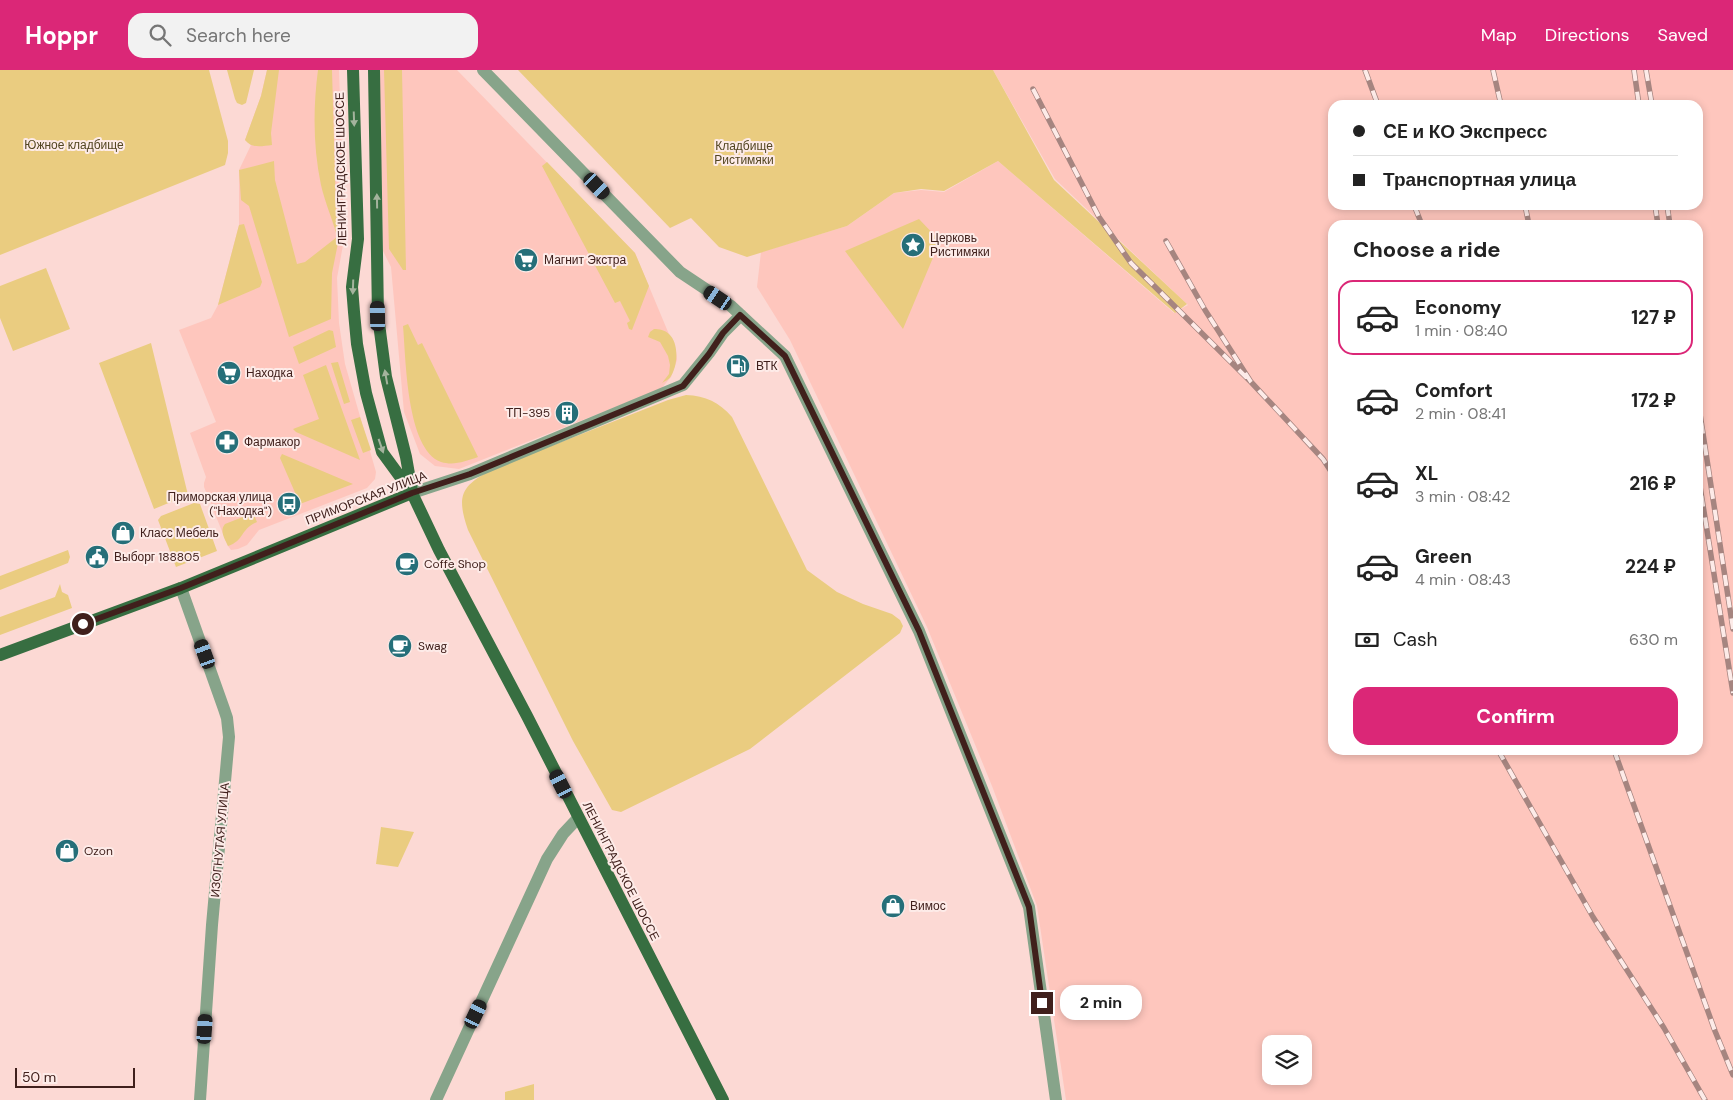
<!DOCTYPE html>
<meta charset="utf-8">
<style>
body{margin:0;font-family:"DM Sans",sans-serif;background:#f2f2f2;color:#222;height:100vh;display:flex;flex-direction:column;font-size:19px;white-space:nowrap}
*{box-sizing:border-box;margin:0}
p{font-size:16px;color:#767676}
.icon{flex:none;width:28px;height:28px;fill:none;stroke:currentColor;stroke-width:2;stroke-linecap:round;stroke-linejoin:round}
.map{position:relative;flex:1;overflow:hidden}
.drawer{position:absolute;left:1328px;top:150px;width:375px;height:535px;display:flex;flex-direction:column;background:#fff;border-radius:15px;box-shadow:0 2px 8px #0003}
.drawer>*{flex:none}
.top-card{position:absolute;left:1328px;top:30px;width:375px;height:110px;border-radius:15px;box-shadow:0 2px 8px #0003;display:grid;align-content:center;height:110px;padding:0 25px;background:#fff}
.tools{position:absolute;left:1262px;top:965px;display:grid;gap:10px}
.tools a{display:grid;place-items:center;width:50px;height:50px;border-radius:10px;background:#fff;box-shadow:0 2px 8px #0003;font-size:25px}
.scale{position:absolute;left:15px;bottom:12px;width:120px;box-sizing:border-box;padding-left:5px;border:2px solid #40201c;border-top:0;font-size:14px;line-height:18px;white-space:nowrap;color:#40201c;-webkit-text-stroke:4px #fdebe8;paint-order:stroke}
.end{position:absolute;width:22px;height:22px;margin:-11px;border:6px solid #40201c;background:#fff;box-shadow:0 0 0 2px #fff}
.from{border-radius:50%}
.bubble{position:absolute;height:35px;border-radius:15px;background:#fff;box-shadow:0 2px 8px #0003;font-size:16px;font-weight:700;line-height:35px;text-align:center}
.car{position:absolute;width:15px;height:30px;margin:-15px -8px;border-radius:6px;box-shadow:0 0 4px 1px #0007;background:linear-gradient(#222 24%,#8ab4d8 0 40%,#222 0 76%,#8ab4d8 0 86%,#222 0)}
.top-card b{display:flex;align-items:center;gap:18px;height:48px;font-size:19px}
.top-card b+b{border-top:1px solid #e0e0e0}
.top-card i{width:12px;height:12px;background:#222}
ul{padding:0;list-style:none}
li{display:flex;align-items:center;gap:15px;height:75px;margin:0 10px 8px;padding:0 15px;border:2px solid transparent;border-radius:15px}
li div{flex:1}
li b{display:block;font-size:19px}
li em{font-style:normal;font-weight:700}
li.current{border-color:#db2777}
li>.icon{width:45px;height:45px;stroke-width:1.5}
h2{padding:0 25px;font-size:22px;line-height:60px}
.pay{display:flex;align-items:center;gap:12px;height:55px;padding:0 25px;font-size:19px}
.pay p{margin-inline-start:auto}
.primary-button{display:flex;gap:10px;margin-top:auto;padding:10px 25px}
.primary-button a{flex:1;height:58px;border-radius:15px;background:#db2777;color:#fff;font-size:20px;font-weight:700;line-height:58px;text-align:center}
header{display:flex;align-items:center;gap:30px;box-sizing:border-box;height:70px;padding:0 25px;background:#db2777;color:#fff}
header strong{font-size:24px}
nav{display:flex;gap:28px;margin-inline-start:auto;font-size:18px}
.search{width:350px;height:45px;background:#f2f2f2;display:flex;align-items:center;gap:12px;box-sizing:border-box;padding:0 18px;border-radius:15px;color:#767676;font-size:19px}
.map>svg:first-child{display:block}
</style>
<header>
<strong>Hoppr</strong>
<div class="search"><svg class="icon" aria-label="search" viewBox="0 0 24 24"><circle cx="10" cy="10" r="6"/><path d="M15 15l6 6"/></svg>Search here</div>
<nav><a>Map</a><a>Directions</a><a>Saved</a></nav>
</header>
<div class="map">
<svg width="1733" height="1030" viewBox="0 0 1733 1030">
<rect width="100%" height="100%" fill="#fcd9d4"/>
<path fill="#fec6bd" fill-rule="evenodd" d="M267,0h72l4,113v62l-6,33 2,45 6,41 31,108 -1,7 -8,9 -108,42 -12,15 -9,4 -7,1 -3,-4 -24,-59v-4l2,-6 -16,-44 26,-11 -37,-92 32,-12 7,-13 21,-80v-55l12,-25 -6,-5 16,-44z
M379,0h78l178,183 41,98 1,9 -6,17 -10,12 -202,80 -24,-3 -15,-12 -16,-42 -13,-145 -8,-16z
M993,0h740v1030h-667l-29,-194 -45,-120 -65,-159 -137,-287 -33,-53 4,-35 86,-26 47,-33 27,-3 23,2 54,-31 176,152 14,-8 -133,-126zM1332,35h366v100h-366zM1332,155h366v525h-366zM1271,974h33v32h-33z"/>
<path fill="#eacc80" d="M0,0h209l19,71v12l-3,12 -225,90z
M227,0h27l-8,33 -4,2 -5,-2 -2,-4z
M267,0h12l-8,63 1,12c-10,1 -20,4 -27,-5l16,-44z
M318,0h14l4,142 3,26 -7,35 -1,46 -42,18 -40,-131 -8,-6 -2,-30 35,-9 1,19 22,84 8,-2 32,-25c-4,-17 -12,-34 -16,-52 -8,-38 -8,-77 -3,-115z
M384,0h18l4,200h-3l-14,-21z
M518,0h475l61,110 133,124 -12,9 -177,-152 -54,30 -23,-2 -27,4 -47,33 -100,31 -28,-10 -28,-29 -21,10z
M547,92l88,91 14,33 -17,44 -3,-1 -2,-6 3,-2 -10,-20 -5,2 -73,-137z
M919,149l21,22 -37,88 -58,-78z
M244,154l18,58 -2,5 -42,18 21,-80z
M46,198l24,61 -57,22 -13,-33v-32z
M408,254l10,21 4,-2 56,114c-12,4 -24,9 -37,5 -35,-13 -35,-104 -38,-136z
M654,259c5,0 11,1 15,5 10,9 9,31 2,42 -1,3 -6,5 -9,7l7,-9 1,-9 -2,-9 -8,-14 -12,-5 2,-5z
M329,260l4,1 3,16 -37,17 -6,-17z
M151,273l37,152 -34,14 -55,-146z
M338,292l12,40 -6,2 -13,-41z
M326,295l34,95 -64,-28 -3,-3 26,-10 -16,-44z
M686,325c20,1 33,7 46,22l75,153 30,22 26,12 29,10 8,6 3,6 -3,7 -150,116 -129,63 -9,-2 -39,-69 -105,-211c-12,-35 -7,-44 25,-61l175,-69z
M360,347l11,33 -8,3 -12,-33z
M282,384l71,30 -53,20 -20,-46z
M194,433l6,1 17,47 -41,16 -18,-47 3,-4z
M253,443l4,9c-17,7 -12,18 -29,24 -3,-7 -9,-15 -3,-22z
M68,480l2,7 -2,6 -68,27v-14z
M60,514l2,8 6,3 4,13 -72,27v-18l55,-20z
M381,757l33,5 -16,35 -22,-3z
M534,1014v16h-29v-8z"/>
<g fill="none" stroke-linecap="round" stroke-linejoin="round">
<path stroke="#87a48a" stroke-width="12" d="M483,0l197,202 51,34 54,50 134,275 110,276 27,193
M412,423l58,-19 213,-89 26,-32 14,-20 18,-18
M181,518l43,121 3,9 2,19 -17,188 -12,175
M436,1030l111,-241 16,-25 15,-16"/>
<path stroke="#376e41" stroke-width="12" d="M353,0l5,169 -6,48 2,25 3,32 9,49 16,59 30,41 27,57 88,166 196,384
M374,0l4,246 8,61 20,80 6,34
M0,585l181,-67 231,-95"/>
<g stroke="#a68580" stroke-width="5.5">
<path id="rail" d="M1365,0l13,35
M1493,0l8,35
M1634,0l5,35
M1646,0l6,35
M1033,19l66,128 32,46 120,119
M1414,135l8,20
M1525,135l4,20
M1655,135l3,20
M1667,135l3,20
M1166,171l39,69 46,72 72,77 9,14
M1698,331l35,228
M1698,404l35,219
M1498,680l95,167 71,111 41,72
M1614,680l101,281 18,44"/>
</g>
<use href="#rail" stroke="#fdebe8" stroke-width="4" stroke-dasharray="11" stroke-linecap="butt"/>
</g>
<defs><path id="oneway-solid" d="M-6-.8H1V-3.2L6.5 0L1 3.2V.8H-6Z" transform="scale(1.25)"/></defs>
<g fill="#a4b39d">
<use href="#oneway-solid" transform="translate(354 49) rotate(88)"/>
<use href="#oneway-solid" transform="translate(377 131) rotate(-91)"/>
<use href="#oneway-solid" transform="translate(353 217) rotate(92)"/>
<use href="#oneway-solid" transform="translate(386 307) rotate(-100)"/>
<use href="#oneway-solid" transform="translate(381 376) rotate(71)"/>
</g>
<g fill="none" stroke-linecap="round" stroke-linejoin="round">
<path stroke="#40201c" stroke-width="6" d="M83,554l98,-36 231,-95 58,-19 213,-88 26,-32 14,-21 17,-18 45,41 134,275 110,276 13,96"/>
</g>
<defs>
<g id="sight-disc" transform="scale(1.25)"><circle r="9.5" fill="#266f79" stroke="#fdebe8"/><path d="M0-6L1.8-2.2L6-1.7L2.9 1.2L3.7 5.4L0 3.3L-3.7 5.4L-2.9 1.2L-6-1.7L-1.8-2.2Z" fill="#fff"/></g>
<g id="supermarket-disc" transform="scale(1.25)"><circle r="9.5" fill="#266f79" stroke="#fdebe8"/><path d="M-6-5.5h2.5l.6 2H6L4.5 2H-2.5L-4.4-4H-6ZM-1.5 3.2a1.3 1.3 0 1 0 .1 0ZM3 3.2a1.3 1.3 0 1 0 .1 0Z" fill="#fff"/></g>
<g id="fuel-disc" transform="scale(1.25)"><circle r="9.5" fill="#266f79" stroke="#fdebe8"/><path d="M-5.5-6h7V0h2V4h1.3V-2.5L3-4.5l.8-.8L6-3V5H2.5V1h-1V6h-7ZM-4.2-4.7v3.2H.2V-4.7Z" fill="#fff"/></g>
<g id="building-disc" transform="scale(1.25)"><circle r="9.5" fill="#266f79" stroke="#fdebe8"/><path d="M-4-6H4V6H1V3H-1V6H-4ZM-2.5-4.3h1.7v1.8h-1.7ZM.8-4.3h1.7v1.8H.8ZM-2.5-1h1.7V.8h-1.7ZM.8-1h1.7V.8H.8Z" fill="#fff"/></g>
<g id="pharmacy-disc" transform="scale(1.25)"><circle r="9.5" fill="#266f79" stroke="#fdebe8"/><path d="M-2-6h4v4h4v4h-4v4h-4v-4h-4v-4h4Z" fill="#fff"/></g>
<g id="bus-disc" transform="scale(1.25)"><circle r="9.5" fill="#266f79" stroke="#fdebe8"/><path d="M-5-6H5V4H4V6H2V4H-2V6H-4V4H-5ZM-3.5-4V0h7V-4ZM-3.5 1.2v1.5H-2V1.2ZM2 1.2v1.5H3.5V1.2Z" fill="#fff"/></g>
<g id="shop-disc" transform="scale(1.25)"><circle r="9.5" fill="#266f79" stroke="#fdebe8"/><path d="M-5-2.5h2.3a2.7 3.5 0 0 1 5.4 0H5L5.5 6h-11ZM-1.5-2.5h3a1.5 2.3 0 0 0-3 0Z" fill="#fff"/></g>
<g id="civic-disc" transform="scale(1.25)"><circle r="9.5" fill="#266f79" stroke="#fdebe8"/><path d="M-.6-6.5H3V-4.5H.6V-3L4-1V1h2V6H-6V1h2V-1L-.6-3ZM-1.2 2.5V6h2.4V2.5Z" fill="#fff"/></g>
<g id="cafe-disc" transform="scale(1.25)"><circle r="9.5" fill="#266f79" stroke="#fdebe8"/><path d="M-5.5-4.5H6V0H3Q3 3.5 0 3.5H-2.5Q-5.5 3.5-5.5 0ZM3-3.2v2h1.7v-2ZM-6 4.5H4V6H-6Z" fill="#fff"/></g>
</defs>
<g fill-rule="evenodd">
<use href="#sight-disc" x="913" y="175"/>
<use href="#supermarket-disc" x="526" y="190"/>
<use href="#fuel-disc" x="738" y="296"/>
<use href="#supermarket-disc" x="229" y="303"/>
<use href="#building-disc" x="567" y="343"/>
<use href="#pharmacy-disc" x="227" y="372"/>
<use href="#bus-disc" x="289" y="434"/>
<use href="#shop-disc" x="123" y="463"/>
<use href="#civic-disc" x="97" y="487"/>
<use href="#cafe-disc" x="407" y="494"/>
<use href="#cafe-disc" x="400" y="576"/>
<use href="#shop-disc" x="67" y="781"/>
<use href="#shop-disc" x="893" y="836"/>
</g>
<g text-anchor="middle" stroke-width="4" stroke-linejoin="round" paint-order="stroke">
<g font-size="12" fill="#524521" stroke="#fdebe8">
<text x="74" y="79">Южное кладбище</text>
<text x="744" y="80">Кладбище<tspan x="744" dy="14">Ристимяки</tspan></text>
</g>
<g font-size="12" fill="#40201c" stroke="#fdebe8">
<text transform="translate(341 99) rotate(-91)" y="4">ЛЕНИНГРАДСКОЕ ШОССЕ</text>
<text transform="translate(366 428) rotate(-21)" y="4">ПРИМОРСКАЯ УЛИЦА</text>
<text transform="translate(220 770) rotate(-85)" y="4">ИЗОГНУТАЯ УЛИЦА</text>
<text transform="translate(621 801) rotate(63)" y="4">ЛЕНИНГРАДСКОЕ ШОССЕ</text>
</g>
<g font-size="12" fill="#40201c" stroke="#fdebe8" text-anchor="start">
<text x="930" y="172">Церковь<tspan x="930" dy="14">Ристимяки</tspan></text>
<text x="544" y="194">Магнит Экстра</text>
<text x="756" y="300">ВТК</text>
<text x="246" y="307">Находка</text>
<text x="550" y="347" text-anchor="end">ТП-395</text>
<text x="244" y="376">Фармакор</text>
<text x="272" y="431" text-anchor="end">Приморская улица<tspan x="272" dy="14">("Находка")</tspan></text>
<text x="140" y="467">Класс Мебель</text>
<text x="114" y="491">Выборг 188805</text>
<text x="424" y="498">Coffe Shop</text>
<text x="418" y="580">Swag</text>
<text x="84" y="785">Ozon</text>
<text x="910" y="840">Вимос</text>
</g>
</g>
</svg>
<div class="tools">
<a><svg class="icon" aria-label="layers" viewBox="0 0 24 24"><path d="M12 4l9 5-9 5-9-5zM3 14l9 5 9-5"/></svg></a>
</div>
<div class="scale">50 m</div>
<i class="end from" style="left:83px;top:554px"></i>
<i class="end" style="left:1042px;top:933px"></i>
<div class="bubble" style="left:1060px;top:915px;width:82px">2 min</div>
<i class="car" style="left:597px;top:116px;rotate:136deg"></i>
<i class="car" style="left:718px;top:228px;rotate:304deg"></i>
<i class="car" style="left:378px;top:246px;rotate:359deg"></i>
<i class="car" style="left:205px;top:584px;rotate:340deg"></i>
<i class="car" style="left:561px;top:714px;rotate:333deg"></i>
<i class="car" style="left:476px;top:944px;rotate:25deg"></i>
<i class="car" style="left:205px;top:959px;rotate:4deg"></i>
<div class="top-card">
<b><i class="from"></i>CE и КО Экспресс</b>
<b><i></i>Транспортная улица</b>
</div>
<section class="drawer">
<h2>Choose a ride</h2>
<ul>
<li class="current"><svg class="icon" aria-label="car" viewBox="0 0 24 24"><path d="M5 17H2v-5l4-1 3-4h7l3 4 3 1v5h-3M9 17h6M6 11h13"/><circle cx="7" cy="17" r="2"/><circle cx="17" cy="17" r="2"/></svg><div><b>Economy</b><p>1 min · 08:40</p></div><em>127 ₽</em></li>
<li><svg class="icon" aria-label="car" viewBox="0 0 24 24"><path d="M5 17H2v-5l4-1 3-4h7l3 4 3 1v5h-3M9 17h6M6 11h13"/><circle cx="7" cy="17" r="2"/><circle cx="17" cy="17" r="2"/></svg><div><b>Comfort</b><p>2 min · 08:41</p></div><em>172 ₽</em></li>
<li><svg class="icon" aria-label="car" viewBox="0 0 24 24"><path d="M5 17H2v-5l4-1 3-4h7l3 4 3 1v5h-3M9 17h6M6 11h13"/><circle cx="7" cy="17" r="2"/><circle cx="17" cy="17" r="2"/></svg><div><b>XL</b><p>3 min · 08:42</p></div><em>216 ₽</em></li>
<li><svg class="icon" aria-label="car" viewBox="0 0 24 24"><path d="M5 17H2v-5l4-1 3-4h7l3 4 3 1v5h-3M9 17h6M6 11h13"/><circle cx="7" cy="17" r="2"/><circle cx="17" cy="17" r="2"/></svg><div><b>Green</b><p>4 min · 08:43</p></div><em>224 ₽</em></li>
</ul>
<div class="pay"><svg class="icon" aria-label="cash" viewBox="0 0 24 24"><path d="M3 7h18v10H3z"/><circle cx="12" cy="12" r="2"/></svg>Cash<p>630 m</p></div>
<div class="primary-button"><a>Confirm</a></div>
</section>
</div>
